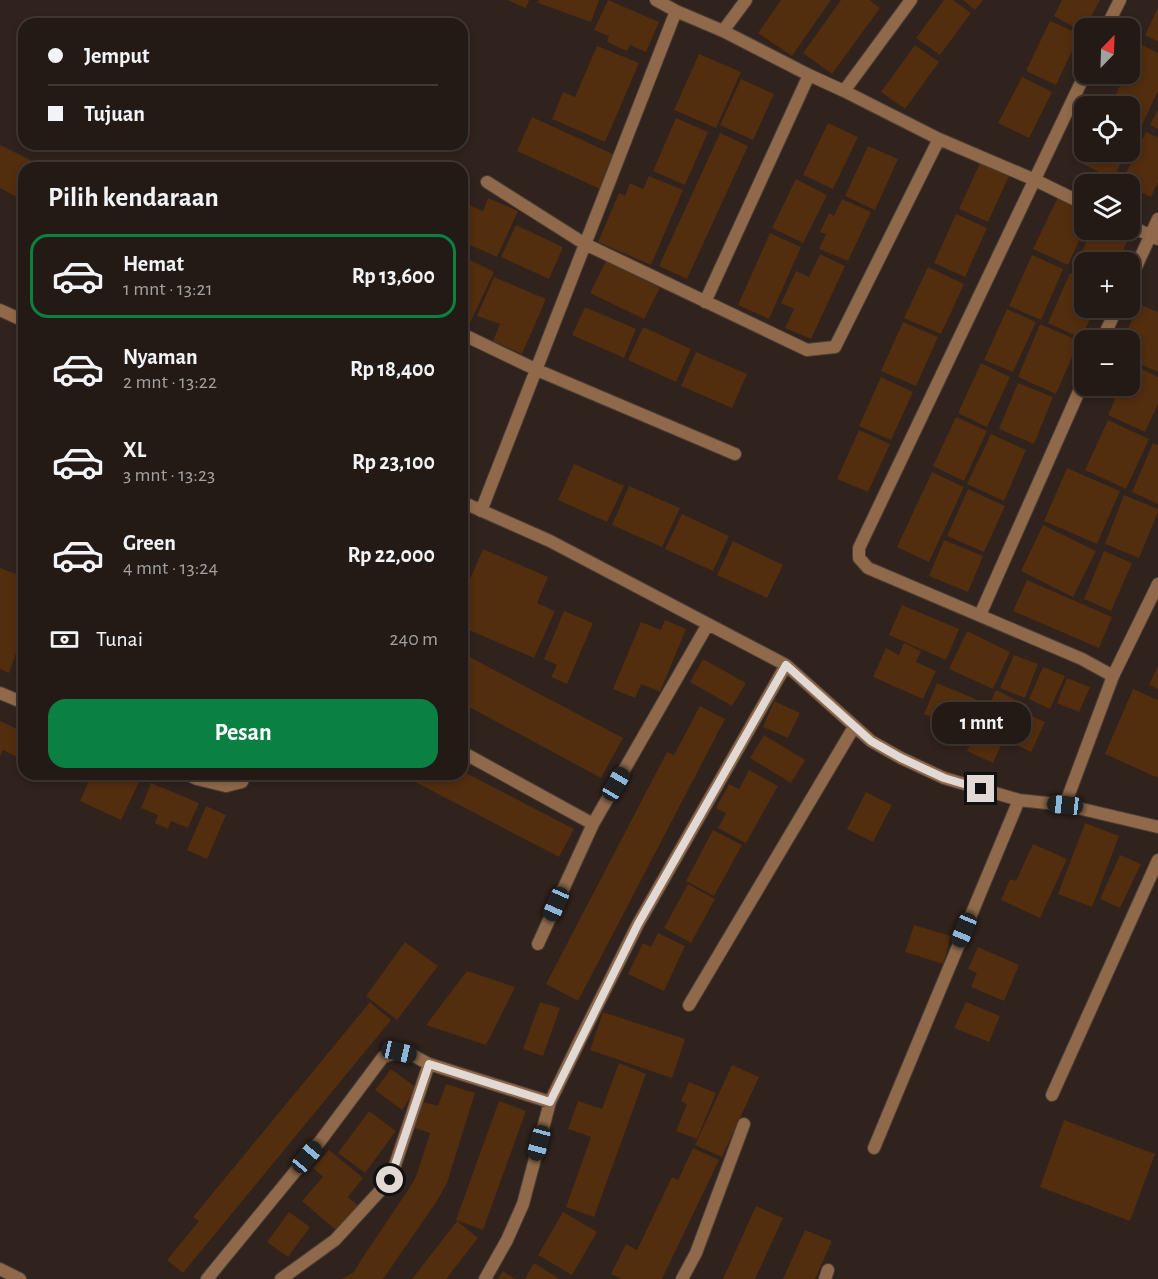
<!DOCTYPE html>
<html lang="id">
<meta charset="utf-8">
<style>
body{margin:0;font-family:"Alegreya Sans",sans-serif;background:#302722;color:#f1f3f6;height:100vh;display:flex;flex-direction:column;font-size:22px;white-space:nowrap}
*{box-sizing:border-box;margin:0}
p{font-size:20px;color:#a3a1a0}
.icon{flex:none;width:33px;height:33px;fill:none;stroke:currentColor;stroke-width:2;stroke-linecap:round;stroke-linejoin:round}
.map{position:relative;flex:1;overflow:hidden}
.details{position:absolute;left:18px;top:162px;width:450px;height:618px;display:flex;flex-direction:column;background:#241a15;border-radius:18px;box-shadow:0 3px 9px #0003,0 0 0 2px #413834}
.details>*{flex:none}
.banner{position:absolute;left:18px;top:18px;width:450px;height:132px;border-radius:18px;box-shadow:0 3px 9px #0003,0 0 0 2px #413834;display:grid;align-content:center;height:132px;padding:0 30px;background:#241a15}
.needle{width:39px;rotate:23deg}
.fabs{position:absolute;left:1074px;top:18px;display:grid;gap:12px}
.fabs a{display:grid;place-items:center;width:66px;height:66px;border-radius:12px;background:#241a15;box-shadow:0 3px 9px #0003,0 0 0 2px #413834;font-size:30px}
.end{position:absolute;width:27px;height:27px;margin:-14px;border:8px solid #e2d9d4;background:#111;box-shadow:0 0 0 3px #111}
.from{border-radius:50%}
.bubble{position:absolute;height:42px;border-radius:18px;background:#241a15;box-shadow:0 3px 9px #0003,0 0 0 2px #413834;font-size:20px;font-weight:600;line-height:42px;text-align:center}
.car{position:absolute;width:18px;height:36px;margin:-18px -9px;border-radius:8px;box-shadow:0 0 4px 2px #0007;background:linear-gradient(#222 24%,#8ab4d8 0 40%,#222 0 76%,#8ab4d8 0 86%,#222 0)}
.banner b{display:flex;align-items:center;gap:21px;height:57px;font-size:22px}
.banner b+b{border-top:2px solid #413834}
.banner i{width:15px;height:15px;background:#f1f3f6}
ul{padding:0;list-style:none}
li{display:flex;align-items:center;gap:18px;height:84px;margin:0 12px 9px;padding:0 18px;border:3px solid transparent;border-radius:18px}
li div{flex:1}
li b{display:block;font-size:22px}
li em{font-style:normal;font-weight:600}
li.active{border-color:#0b8043}
li>.icon{width:54px;height:54px;stroke-width:1.5}
h2{padding:0 30px;font-size:27px;line-height:72px}
.pay{display:flex;align-items:center;gap:15px;height:66px;padding:0 30px;font-size:22px}
.pay p{margin-inline-start:auto}
.primary-button{display:flex;gap:12px;margin-top:auto;padding:12px 30px}
.primary-button a{flex:1;height:69px;border-radius:18px;background:#0b8043;color:#fff;font-size:24px;font-weight:600;line-height:69px;text-align:center}
.map>svg:first-child{display:block}
</style>
<div class="map">
<svg width="1158" height="1279" viewBox="0 0 1158 1279">
<rect width="100%" height="100%" fill="#30221c"/>
<path fill="#522d0e" d="M507,0h22l-3,8z
M539,0h60l-8,22 -53,-19z
M608,0l51,22 -13,30 -16,-7 -3,6 -20,-9 2,-6 -15,-6z
M781,0h50l-39,56 -34,-23z
M841,0h29l10,8 -48,66 -29,-21z
M944,0h9l18,13 -31,42 -24,-17z
M963,0h20l-8,10z
M1062,0h38l-17,32 -29,-16z
M1158,7v35l-13,-7z
M1050,21l30,13 -24,51 -30,-14z
M1130,39l28,14v38l-16,34 -12,-6v-13h-20l16,-32h4z
M915,45l24,17 -34,47 -24,-17z
M597,46l42,17 -34,79 -53,-23 11,-27 12,5z
M699,54l42,18 -25,56 -42,-18z
M1022,77l30,15 -23,46 -31,-15z
M741,79l33,15 -21,46 -33,-15z
M1158,109v20l-8,-4z
M532,117l83,38 -15,34 -83,-38z
M676,118l32,14 -23,53 -32,-14z
M828,123l30,14 -25,52 -30,-14z
M1130,127l6,3 -6,14z
M1146,132l12,6v44l-7,15 -21,-10v-3l-9,-1z
M720,133l28,13 -61,133 -28,-13z
M0,145l36,18 -2,5h-10v20l-5,10 -19,-10z
M868,146l30,13 -23,51 -30,-14z
M1084,152h42l-13,27 -34,-17z
M980,163l29,13 -21,46 -29,-13z
M649,176l34,14 -32,75 -53,-23 21,-49 6,3 5,-13 13,6z
M796,179l31,16 -24,48 -31,-15z
M1058,197l26,12v21l-16,35 -35,-16z
M488,198l30,13 -21,46 -35,-16v-39l21,9z
M842,199l29,13 -23,49 -29,-12 7,-15 -6,-2 9,-19 5,3z
M956,214l31,14 -22,49 -31,-14z
M516,225l47,22 -14,32 -48,-22z
M1092,230h32l7,2 -13,30h-34v11l-10,-4z
M770,233l31,14 -32,72 -31,-14z
M820,254l25,12 -34,73 -26,-11 9,-19 -13,-6 15,-32 13,6z
M1032,255l31,14 -22,51 -32,-14z
M462,256l32,16 -26,55 -6,-3z
M606,261l54,27 -16,31 -54,-26z
M928,267l36,17 -23,50 -37,-16z
M1070,273l14,6v29h11l-14,30 -33,-15z
M494,277l52,22 -24,55 -29,-13 7,-17 -23,-8z
M1139,304l19,8v60l-28,-12v-20h-7z
M585,307l51,22 -12,29 -52,-23z
M1007,309l29,13 -23,50 -29,-12z
M903,322l35,15 -22,49 -35,-15z
M1040,324l39,17 -23,53 -38,-17z
M643,327l48,22 -15,33 -48,-22z
M696,352l51,22 -15,34 -51,-22z
M981,363l29,14 -23,50 -29,-14z
M1131,364l27,13v27l-13,28 -37,-17 13,-29h9v-19z
M881,377l32,15 -22,48 -32,-14z
M1018,383l35,14 -19,47 -35,-15z
M956,417l31,14 -23,50 -31,-15z
M1108,420l41,19 -23,50 -41,-19z
M859,430l31,14 -22,48 -31,-13z
M991,434l35,16 -22,51 -37,-17z
M1153,443l5,2v59l-26,-12z
M574,464l50,22 -17,36 -49,-22z
M1067,468l53,23 -23,53 -53,-23z
M932,472l32,15 -35,75 -32,-15z
M629,486l51,22 -18,39 -50,-22z
M968,489l37,17 -21,46 -37,-16z
M1124,495l34,14v3l-19,46 -34,-14z
M682,514l47,22 -16,35 -48,-22z
M1043,525l53,26 -23,46 -52,-26z
M944,540l39,16 -15,36 -39,-16z
M733,541l50,24 -16,33 -50,-23z
M483,549l65,28 -11,26 18,8 -21,47 -72,-31v-29z
M1104,551l28,12 -21,48 -27,-12z
M0,568l24,9v54l-15,42 -9,-4z
M1027,580l85,37 -13,31 -86,-37z
M902,605l57,24 -13,31 -57,-25z
M564,611l29,12 -26,61 -16,-7 6,-12 -13,-6z
M665,620l21,9 -26,63 -19,-8 -6,14 -22,-9 28,-67 20,8z
M967,631l43,21 -17,37 -44,-20z
M904,643l17,8 -5,11 20,9 -13,28 -50,-22 13,-29 13,7z
M462,653l161,85 -22,40 -139,-75z
M1014,655l24,9 -13,34 -25,-10z
M703,659l43,24 -14,23 -42,-24z
M1158,665v24l-9,-4z
M1043,667l22,9 -15,33 -21,-10z
M1067,678l23,9 -11,25 -22,-9z
M937,683l48,20 -14,31 -47,-20z
M1133,689l25,11v78l-53,-24z
M996,690l31,15 -4,7 22,10 -14,30 -27,-13 -11,24 -26,-12z
M774,701l26,12 -12,25 -25,-11z
M700,706l25,13 -147,282 -32,-17 121,-232 7,3z
M0,721l24,11v28l-21,-10 -3,7z
M764,735l41,25 -14,23 -41,-25z
M749,770l29,16 -32,57 -28,-15 8,-15 -10,-5 13,-24 10,5z
M462,771l112,58 -15,28 -159,-83h62z
M50,774h36l-4,9 -20,-8 -3,7 -11,-5z
M92,774h36l12,6 -19,40 -41,-19z
M151,783l48,20 -11,25 -17,-7 -3,8 -13,-6 3,-8 -17,-7z
M866,792l26,13 -19,37 -26,-13z
M206,806l20,9 -19,44 -20,-9z
M1085,823l34,13 -27,71 -34,-13z
M713,830l29,15 -28,51 -28,-15z
M1033,844l34,15 -27,59 -39,-18 9,-21 6,2z
M1120,855l21,9 -21,44 -20,-9z
M688,884l27,15 -24,44 -27,-15z
M914,925l37,11 -8,28 -38,-12z
M658,933l27,13 -21,45 -36,-17 15,-31 8,4z
M405,942l33,24 -41,54 -31,-24z
M978,947l41,18 -15,36 -33,-14 6,-14 -9,-4z
M467,971l48,16 -29,58 -60,-20z
M370,1002l21,18 -208,253 -16,-13 32,-39 -6,-4z
M540,1002l20,6 -17,48 -20,-7z
M966,1002l34,14 -11,26 -35,-14z
M603,1012l82,27 -13,39 -82,-28z
M619,1063l27,11 -52,143 -28,-10 25,-70 -23,-8 10,-28 24,8z
M732,1065l27,12 -37,80 -27,-12z
M391,1069l26,19 -15,22 -27,-20z
M689,1082l27,11 -19,46 -21,-8 11,-27 -6,-3z
M446,1084l29,9 -28,90 -10,18 -54,78h-41l12,-7 7,-12 51,-76 5,-10 13,-41 -18,-6 8,-26 18,5z
M499,1101l27,10 -43,119 -27,-10z
M369,1111l27,20 -31,42 -27,-20z
M1064,1120l91,34 -25,67 -90,-34z
M693,1148l26,12 -57,119h-40l-11,-5 15,-30 11,6 35,-73 6,3z
M329,1150l34,28 -15,19 12,10 -22,25 -36,-31 21,-24 -10,-9z
M756,1206l27,12 -11,24 -17,37h-32z
M289,1212l21,15 -22,30 -21,-15z
M563,1212l34,20 -25,43 -34,-20z
M457,1221l21,17 -32,41h-34z
M805,1230l27,11 -17,38h-32z
M534,1263l26,16h-35z
M503,1271l12,8h-17z"/>
<g fill="none" stroke-linecap="round" stroke-linejoin="round">
<g stroke="#4c3f39" stroke-width="14">
<path id="service" d="M1052,1095l106,-235"/>
</g>
<g stroke="#4c3f39" stroke-width="14">
<path id="minor" d="M656,0l20,11 47,20 86,44 35,16 95,48 96,41 49,24
M1106,28l14,-28
M723,31l23,-31
M1085,74l-226,474v10l9,10 214,91 31,17 45,-92
M844,91l67,-91
M487,182l98,62 222,106 28,-3 104,-208
M1130,226l28,13
M1130,280l28,-61
M705,302l104,-227
M0,310l24,11
M462,334l75,36 198,84
M1102,340l15,-32
M462,502l88,39 236,124 85,76 30,17 43,20 75,22 46,5 93,22
M481,511l195,-500
M980,615l104,-235
M0,693l24,10
M462,752l131,72
M186,774l11,5 29,7 16,-4 3,-8
M1065,805l48,-129
M538,944l55,-120 115,-200
M689,1005l165,-278
M874,1148l145,-348
M0,1269l20,10
M207,1279l114,-139 62,-83 16,-5 13,3 17,9 121,38
M281,1279l54,-39 55,-60 39,-116
M485,1279l22,-39 16,-36 27,-102 31,-64 57,-114 148,-259
M682,1279l14,-26 48,-129
M825,1279l3,-9"/>
</g>
<use href="#service" stroke="#8f6949" stroke-width="12"/>
<use href="#minor" stroke="#8f6949" stroke-width="12"/>
</g>
<g fill="none" stroke-linecap="round" stroke-linejoin="round">
<path stroke="#e2d9d4" stroke-width="8" d="M390,1180l39,-116 121,38 88,-178 148,-259 85,76 30,17 43,20 37,11"/>
</g>
</svg>
<div class="fabs">
<a><svg class="needle" viewBox="-14 -14 28 28"><path d="M0-13l5 13h-10z" fill="#e53935"/><path d="M0 13l5-13h-10z" fill="#a3a1a0"/></svg></a>
<a><svg class="icon" aria-label="locate" viewBox="0 0 24 24"><circle cx="12" cy="12" r="6"/><path d="M12 2v4M12 18v4M2 12h4M18 12h4"/></svg></a>
<a><svg class="icon" aria-label="layers" viewBox="0 0 24 24"><path d="M12 4l9 5-9 5-9-5zM3 14l9 5 9-5"/></svg></a>
<a>+</a>
<a>−</a>
</div>
<i class="end from" style="left:390px;top:1180px"></i>
<i class="end" style="left:981px;top:789px"></i>
<div class="bubble" style="left:932px;top:702px;width:99px">1 mnt</div>
<i class="car" style="left:616px;top:784px;rotate:30deg"></i>
<i class="car" style="left:1065px;top:805px;rotate:276deg"></i>
<i class="car" style="left:556px;top:904px;rotate:204deg"></i>
<i class="car" style="left:964px;top:930px;rotate:202deg"></i>
<i class="car" style="left:399px;top:1052px;rotate:103deg"></i>
<i class="car" style="left:539px;top:1143px;rotate:195deg"></i>
<i class="car" style="left:307px;top:1157px;rotate:40deg"></i>
<div class="banner">
<b><i class="from"></i>Jemput</b>
<b><i></i>Tujuan</b>
</div>
<section class="details">
<h2>Pilih kendaraan</h2>
<ul>
<li class="active"><svg class="icon" aria-label="car" viewBox="0 0 24 24"><path d="M5 17H2v-5l4-1 3-4h7l3 4 3 1v5h-3M9 17h6M6 11h13"/><circle cx="7" cy="17" r="2"/><circle cx="17" cy="17" r="2"/></svg><div><b>Hemat</b><p>1 mnt · 13:21</p></div><em>Rp 13,600</em></li>
<li><svg class="icon" aria-label="car" viewBox="0 0 24 24"><path d="M5 17H2v-5l4-1 3-4h7l3 4 3 1v5h-3M9 17h6M6 11h13"/><circle cx="7" cy="17" r="2"/><circle cx="17" cy="17" r="2"/></svg><div><b>Nyaman</b><p>2 mnt · 13:22</p></div><em>Rp 18,400</em></li>
<li><svg class="icon" aria-label="car" viewBox="0 0 24 24"><path d="M5 17H2v-5l4-1 3-4h7l3 4 3 1v5h-3M9 17h6M6 11h13"/><circle cx="7" cy="17" r="2"/><circle cx="17" cy="17" r="2"/></svg><div><b>XL</b><p>3 mnt · 13:23</p></div><em>Rp 23,100</em></li>
<li><svg class="icon" aria-label="car" viewBox="0 0 24 24"><path d="M5 17H2v-5l4-1 3-4h7l3 4 3 1v5h-3M9 17h6M6 11h13"/><circle cx="7" cy="17" r="2"/><circle cx="17" cy="17" r="2"/></svg><div><b>Green</b><p>4 mnt · 13:24</p></div><em>Rp 22,000</em></li>
</ul>
<div class="pay"><svg class="icon" aria-label="cash" viewBox="0 0 24 24"><path d="M3 7h18v10H3z"/><circle cx="12" cy="12" r="2"/></svg>Tunai<p>240 m</p></div>
<div class="primary-button"><a>Pesan</a></div>
</section>
</div>
